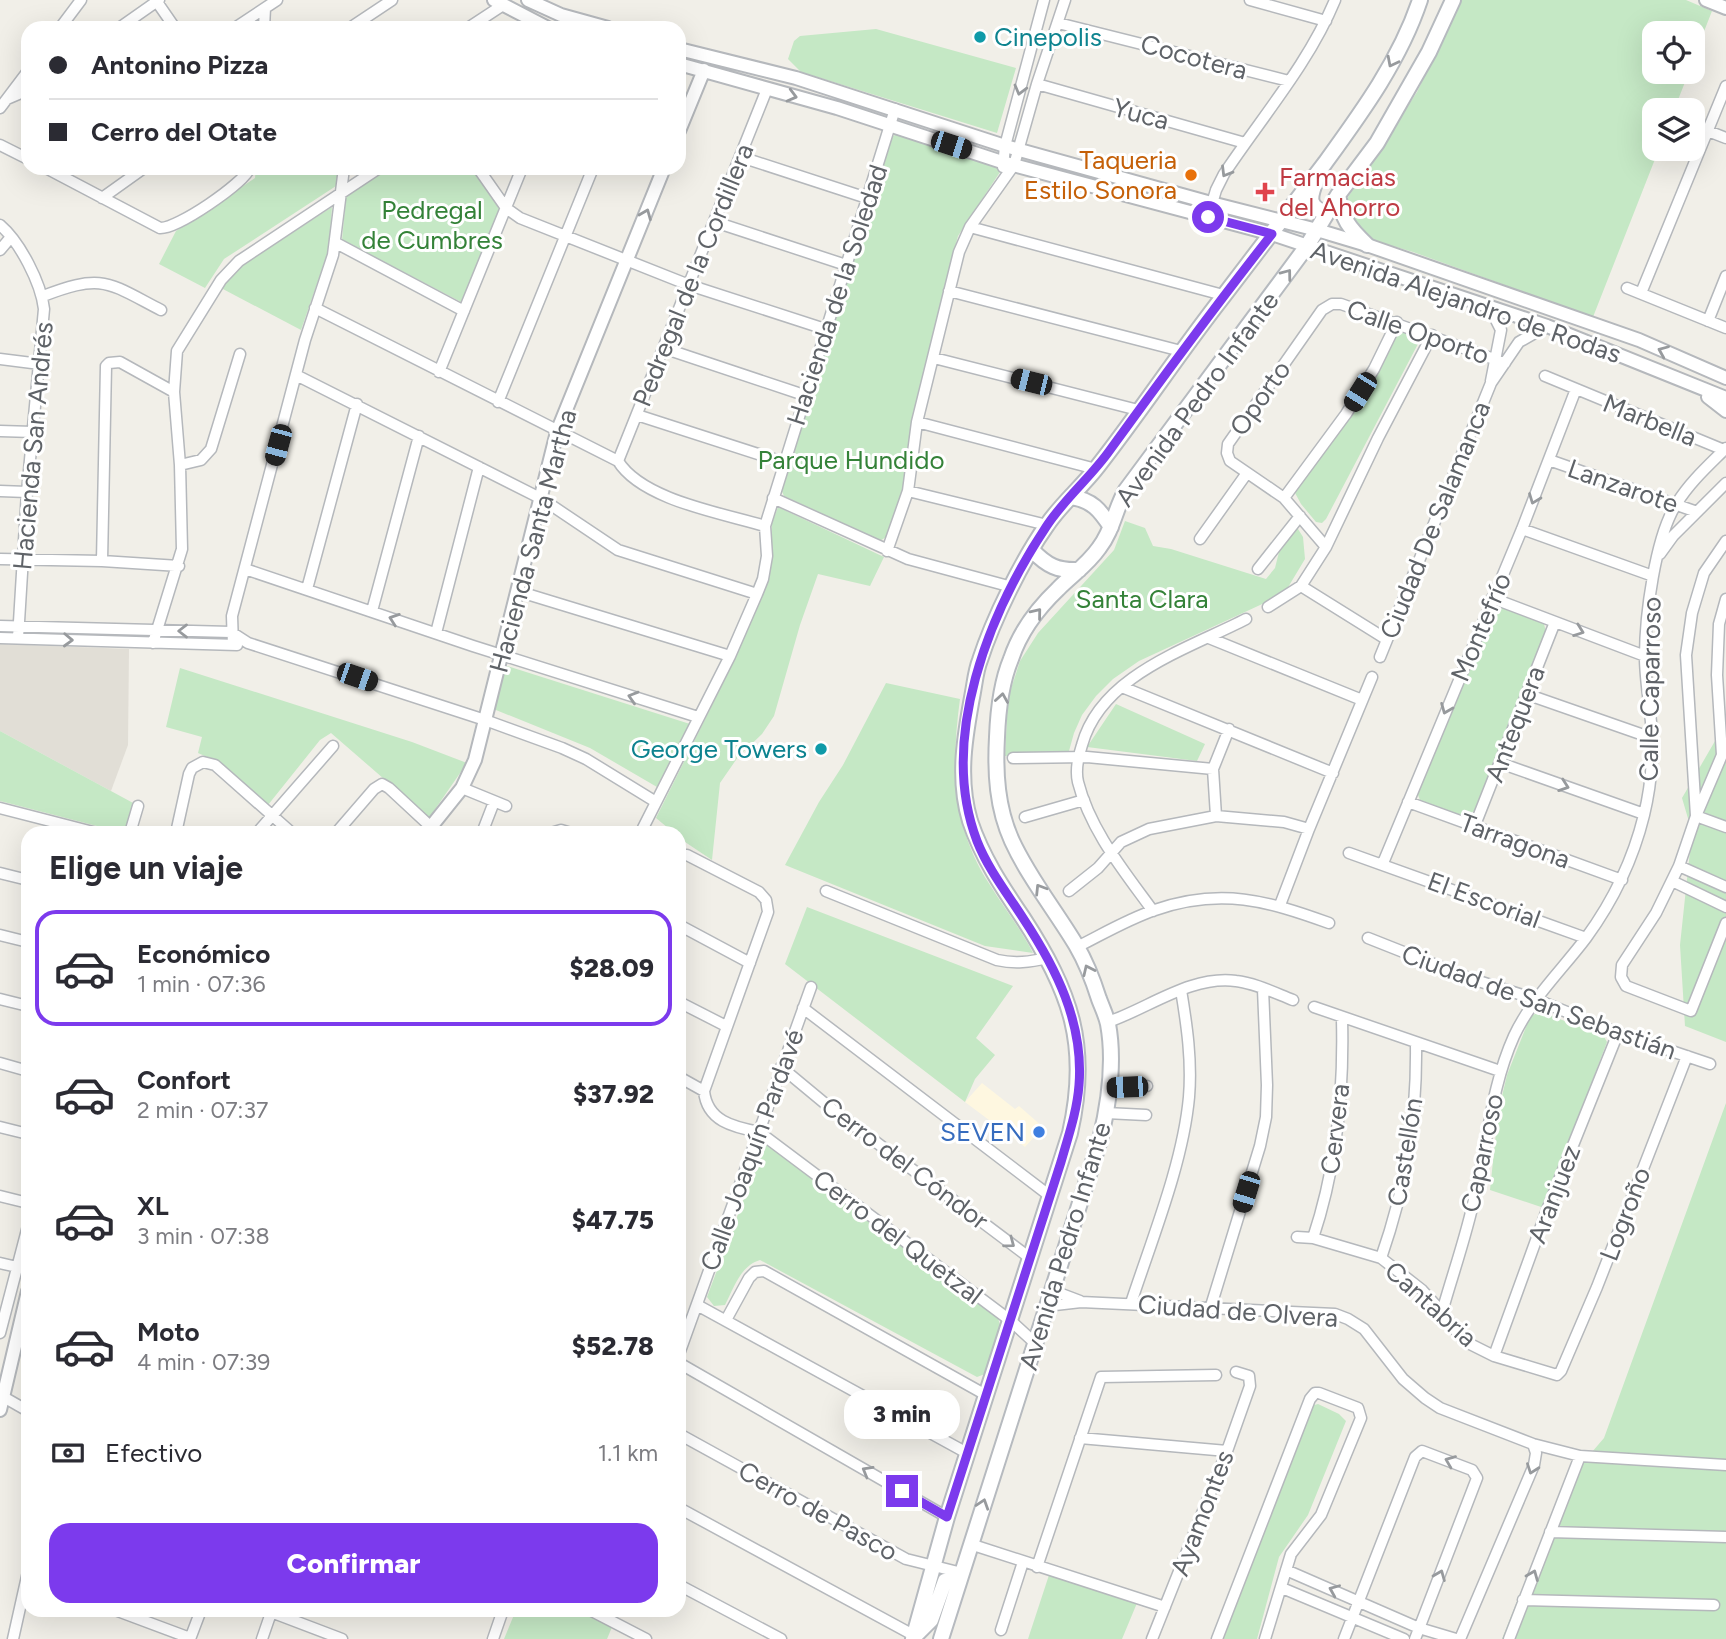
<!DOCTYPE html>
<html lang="es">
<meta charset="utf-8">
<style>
body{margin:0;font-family:Figtree,sans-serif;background:#f7f7f7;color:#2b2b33;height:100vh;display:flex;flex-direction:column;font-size:26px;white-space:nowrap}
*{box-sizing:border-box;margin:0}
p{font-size:23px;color:#7c7c81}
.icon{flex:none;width:38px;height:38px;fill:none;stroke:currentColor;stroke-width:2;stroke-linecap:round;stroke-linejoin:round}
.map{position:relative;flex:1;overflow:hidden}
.drawer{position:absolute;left:21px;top:826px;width:665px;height:791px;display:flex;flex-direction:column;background:#fff;border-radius:21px;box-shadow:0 7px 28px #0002}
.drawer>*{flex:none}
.hud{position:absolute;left:21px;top:21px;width:665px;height:154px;border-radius:21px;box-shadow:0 7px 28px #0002;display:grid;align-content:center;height:154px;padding:0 28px;background:#fff}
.fabs{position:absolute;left:1642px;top:21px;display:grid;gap:14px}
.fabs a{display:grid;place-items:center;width:63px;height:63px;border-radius:14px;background:#fff;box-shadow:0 7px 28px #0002;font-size:35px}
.end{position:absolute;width:32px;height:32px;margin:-16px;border:9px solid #7c3aed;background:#fff;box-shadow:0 0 0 4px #fff}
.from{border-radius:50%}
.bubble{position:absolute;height:49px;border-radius:21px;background:#fff;box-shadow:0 7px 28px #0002;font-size:23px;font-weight:800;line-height:49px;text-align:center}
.car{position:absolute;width:21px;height:42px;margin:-21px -10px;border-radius:9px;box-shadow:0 0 5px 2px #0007;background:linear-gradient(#222 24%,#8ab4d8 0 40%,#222 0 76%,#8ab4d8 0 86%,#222 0)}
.hud b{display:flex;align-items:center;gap:24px;height:66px;font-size:26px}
.hud b+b{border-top:2px solid #e1e1e2}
.hud i{width:18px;height:18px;background:#2b2b33}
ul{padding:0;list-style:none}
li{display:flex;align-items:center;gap:21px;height:116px;margin:0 14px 10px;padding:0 14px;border:4px solid transparent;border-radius:21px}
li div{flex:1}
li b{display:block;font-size:26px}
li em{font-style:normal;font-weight:800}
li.active{border-color:#7c3aed}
li>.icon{width:63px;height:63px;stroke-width:1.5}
h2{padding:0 28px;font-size:32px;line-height:84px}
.pay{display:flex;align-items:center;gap:18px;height:77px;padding:0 28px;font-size:26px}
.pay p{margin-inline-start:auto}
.cta{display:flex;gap:14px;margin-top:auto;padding:14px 28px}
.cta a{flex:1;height:80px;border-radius:21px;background:#7c3aed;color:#fff;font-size:28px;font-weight:800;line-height:80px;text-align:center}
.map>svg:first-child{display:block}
</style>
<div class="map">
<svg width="1726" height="1639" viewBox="0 0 1726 1639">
<rect width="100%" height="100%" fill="#f1efe8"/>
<path fill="#fef7e0" d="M982,1083l33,26 4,-3 24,21 -18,20 -60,-45z"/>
<path fill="#e1ded6" d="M0,644l129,5 -1,96 -17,46 -111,-60z"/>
<path fill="#c5e8c5" d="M1461,0h225l26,11 -20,51v-29h-38v39h35l-15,38h-20v39h5l-66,168 -180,-65 -41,-12 -11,-6 -15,-21 2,-16 69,-105z
M876,29l140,39 -19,65 -196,-61 -13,-13 6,-18 6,-5z
M897,134l101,32 2,6 -42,64 -45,178 -6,63 -21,60 -6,4 -96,-45 -3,-7 110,-352z
M256,168h82l-2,18 -112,73 -19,29 -46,-24 17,-33 79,-53z
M389,168h82l29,42 -37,93 -121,-63 4,-43z
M332,207l-3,42 -28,81 -80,-42 14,-18z
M1403,329l17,8 -1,5 -93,177 -4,4 -6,-1 -15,-18 -7,-13 74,-104 30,-54z
M778,507l106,50 -14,29 -52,-12 -18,51 -26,91 -12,18 -24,23 -18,26 -8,77 -33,-22v-5h-5l-18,-15 72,-145 40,-95 4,-55z
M1125,521l20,7 8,18 18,3 95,30 9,-11 5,-20 13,-19h5l5,8 2,22 -21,35 -145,67 -26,18 -17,17 -14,19 -8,18 -5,18 -64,5 3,-58 12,-37 18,-28 76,-83z
M1499,606l45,18 2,8 -72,179 -8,6 -46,-17 -4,-10 76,-181z
M504,665l186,59 -33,63 -67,-39 -99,-40z
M180,668l232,74 55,21 -38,55 -98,-85 -11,7 -52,65 -52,-44 -18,-8 4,-16 -36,-10z
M886,683l74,16c-9,66 -8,129 30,186 14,23 31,44 43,68l-48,-7 -200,-81 34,-63 24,-37z
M1116,704l89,40 -8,17 -110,-14z
M1726,722v320l-41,-16 -5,-81 12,-113 -10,-34z
M0,731l135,73 -11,29 -124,-32z
M807,907l206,79 -37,52 19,17 -20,24 -10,23 -180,-138z
M1543,1013l60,22 4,7 -63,166 -54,-18 8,-77 9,-38 23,-58 5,-3z
M1726,1103v536h-224l65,-164 19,-16 18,-21z
M765,1142l233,176 2,7 -15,49 -8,3 -217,-117c-20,6 -26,28 -35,45l-11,1 -7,-9z
M1318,1404l21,10 7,7 -38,94 -29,42 -22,82h-34l88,-233z
M1049,1575l88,28 -15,36h-94z
M516,1610h65l31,17 -5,12h-103z"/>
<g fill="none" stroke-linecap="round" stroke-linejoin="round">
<g stroke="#b5b8bc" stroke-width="13">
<path id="minor" d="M1250,0l76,21
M157,2l18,26
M1058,23l231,58
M60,28l21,-28
M119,28l40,-28
M235,28l42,-28
M264,28l1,-20
M350,28l42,-28
M468,28l35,-23
M1037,84l208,59
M7,99l21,-9
M0,108l28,-37
M1708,131l18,7
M0,145l28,14
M741,157l126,41
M1003,167l2,-21 39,-146
M46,168l114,60c17,1 83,-44 90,-60
M478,168l28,40 14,10 169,67 136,44
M102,198l42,-30
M1208,217l8,-27 8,-16c38,-57 85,-111 111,-174
M715,222l131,43
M0,225c20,17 41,58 44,84l-17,183 -9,146
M970,227l253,68
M336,243l128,68
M0,250l11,-13
M1627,288l99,40
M949,291l232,60
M1641,293l85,-207
M43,296c60,-23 64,-14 118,14
M315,308l303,153
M1490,308l11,22 -10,51
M1708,321l18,-45
M663,348l141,47
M934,358l204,52
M0,359l40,5
M439,372l83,-204
M296,375l246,124 76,51 139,44
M1545,376l179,74
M498,402l95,-234
M637,415l146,47
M917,422l179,47
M0,431l33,1
M1549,460l148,52
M618,461l149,-372
M618,461c24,39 104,52 147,65
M180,465l21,-5 10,-11 29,-95
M0,491l27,1
M908,491l139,34
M773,498l135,61 104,28
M1284,498l62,-84 28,-45 23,-47
M1522,529l131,47
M1200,539l47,-66
M1726,541l-22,32 -12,40 -6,42 10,161 30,11
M1326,547l-42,-49 -54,-37 -3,-8 1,-9 94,-134 10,-6h9l164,59
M887,551l21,-60 9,-69 42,-170 11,-25 44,-62 23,-81 28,-84
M1660,554l13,-18 53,-53
M0,559l102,2 77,5
M102,561l4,-195 3,-3 11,-1 54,30
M245,569l228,77 225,71
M1258,569l42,-53
M1301,586l85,53
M307,589l50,-185
M517,591l213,65
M1492,598l153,58
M1726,599l-7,25 -2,51 5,80 -26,61 -17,50 -23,47 -34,52 -1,12 5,9 65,25 35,-88
M1268,607l33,-21 25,-39 52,-109 54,-103
M372,611l47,-175
M0,626l231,6 17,11 237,77 77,28 24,11 70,43
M436,633l43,-166
M0,638l237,7
M1209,638l153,62
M153,643l29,-94 -2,-84 -6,-73 3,-41 44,-71 18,-19 140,-93
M233,645l-1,-29 73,-276 28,-85 11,-87
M1380,657l111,-274 28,-41 28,-16
M1122,687l211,86
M1526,694l126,44
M1013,758l74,-1 126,12
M1500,763l144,51
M462,788l44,18
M1408,802l214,78
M0,808l97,25
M1216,816l-3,-47 16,-40
M1025,817l59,-17
M1475,825l80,-203
M643,828l87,-172 27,-62 6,-15 4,-23 -2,-30 130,-417
M130,833l8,-27
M176,833l13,-59 3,-6 11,-6 12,3 77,68
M257,833l76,-87
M336,833l38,-44 8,-5 7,4 42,39
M482,833l12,-31
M551,833l10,-3 10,3
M1349,853l237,85
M679,855h8l72,37 7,8 2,12 -64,179c3,30 29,36 55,41l252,189 25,23
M1383,863l139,-334 54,-140
M1679,866l47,21
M0,873l28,7
M1672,881l54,26
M826,891l171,69c18,4 33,2 51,-2
M1069,891l29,-23 23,-26 28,-13 67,-13 68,6 25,7
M1280,905l29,-76 63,-152
M1153,911c-29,-40 -63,-81 -75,-129 -3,-13 0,-25 4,-37 19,-70 106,-96 164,-126
M679,925l71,38
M0,935l28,7
M1368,938l101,40 66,21 83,34 92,31
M1077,947c26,-13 51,-28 78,-37 66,-23 113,-9 174,13
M0,999l28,7
M679,1002l47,24
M1314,1007l186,64
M803,1008l247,188
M1108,1022c41,-14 83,-47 128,-41 19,2 39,12 57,19
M0,1063l28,8
M781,1067l47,39 202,152
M679,1077l25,14
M1109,1088l38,-2
M1106,1113l40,2
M0,1127l28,7
M0,1196l28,7
M1297,1237l16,1 68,20 41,32 20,22 18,24 10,8 24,12 63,19 4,-4 36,-84 90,-231
M1313,1238c24,-72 31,-144 29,-219
M1381,1258c25,-72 36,-138 35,-214
M0,1263l17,4
M1051,1290l29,11
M1131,1303c21,-64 52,-140 58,-206 3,-36 -2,-71 -8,-107
M697,1305l270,148
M1211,1306l49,-160 6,-29 1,-32 -4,-96
M1047,1309l8,-4 26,-3 254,12 13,5 16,10 39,50 22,19 15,10 93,36 47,12 146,9
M1442,1312c11,-39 25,-78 33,-117 13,-54 16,-108 39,-159 18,-38 47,-65 72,-98 27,-37 47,-78 58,-123 6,-25 9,-54 8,-79 -1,-26 -7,-53 -7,-79 0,-40 10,-121 32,-154 13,-21 31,-37 49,-55
M726,1320l23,-42 6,-6 9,-1 222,124
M0,1333l28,-107
M679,1354l132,-367
M1494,1356l53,-146 71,-177
M679,1363l268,154
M0,1395l28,16
M679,1434l227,125 56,14
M1080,1438l147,13
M679,1508l236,128
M1550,1532l176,5
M970,1544l195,63
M1037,1567l64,-190 115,-2
M1286,1570l133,58 37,11
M679,1585l102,54
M1282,1588l122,51
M1523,1600l191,5
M115,1610l75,28
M590,1610l56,29
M271,1612l71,27
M1001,1630l22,-68
M13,1639l15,-67
M190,1639l11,-29
M262,1639l10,-29
M493,1639l10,-29
M1152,1639l75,-188 23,-65 -1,-10 -13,-4
M1217,1639l93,-240 5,-6h4l39,15 3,10 -40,97 -30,39 -26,85
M1344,1639l71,-182 7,-6 50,19 5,8 -62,161
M1460,1639l74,-174 2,-12 -3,-9
M1509,1639l71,-183"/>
</g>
<g stroke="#b5b8bc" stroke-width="16">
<path id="tertiary" d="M494,0l54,28
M528,0l33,15 47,13
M1706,0l20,8
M679,49l117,29 209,68 206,57 106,27 50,15 272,95 87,38
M679,64l158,44 165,54 270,72 275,92 179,72
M679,131l25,-61
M1708,397l18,14
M426,833l36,-45 13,-28 82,-328 107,-264
M0,1410l28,-119"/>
</g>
<g stroke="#b6babf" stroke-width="18">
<path id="secondary" d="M1316,181c-7,17 -8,26 10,32
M1338,195c5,25 10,32 29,50
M1071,497c21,3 29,13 40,30
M1032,550c15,16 26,21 47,20
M915,1636l16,-16 14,-39 6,-1 8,2
M913,1639l34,-122 123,-384c20,-87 1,-141 -47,-215 -21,-31 -41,-61 -53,-97 -13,-43 -5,-86 3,-129 2,-11 3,-22 7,-32 13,-40 42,-100 67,-135 14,-21 35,-38 51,-59 43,-55 81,-113 124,-168 34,-45 69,-90 103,-135 37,-51 75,-103 95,-163
M941,1639l159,-499c9,-37 15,-78 8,-116 -2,-9 -6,-17 -9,-25 -6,-19 -13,-37 -23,-54 -21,-35 -47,-67 -64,-104 -15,-33 -17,-68 -15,-104 1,-26 4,-54 14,-78 9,-27 27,-51 47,-70 14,-14 30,-25 41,-41 14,-18 16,-39 27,-58l181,-244 31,-51 39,-52 52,-91 24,-52"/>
</g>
<use href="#minor" stroke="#fff" stroke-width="10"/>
<use href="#tertiary" stroke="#fff" stroke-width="12"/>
<use href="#secondary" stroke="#fff" stroke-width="14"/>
</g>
<defs><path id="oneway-chevron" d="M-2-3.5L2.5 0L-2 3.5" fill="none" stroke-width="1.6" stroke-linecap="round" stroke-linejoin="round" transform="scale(1.75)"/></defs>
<g stroke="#979a9d">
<use href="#oneway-chevron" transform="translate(1392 62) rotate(117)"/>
<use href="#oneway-chevron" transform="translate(1020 90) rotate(105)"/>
<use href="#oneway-chevron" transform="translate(792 96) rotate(15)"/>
<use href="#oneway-chevron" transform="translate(1226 172) rotate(121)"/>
<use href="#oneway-chevron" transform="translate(646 214) rotate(-68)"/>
<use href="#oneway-chevron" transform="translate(1287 274) rotate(-53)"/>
<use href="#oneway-chevron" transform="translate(1663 351) rotate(-157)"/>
<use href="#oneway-chevron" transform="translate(1534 499) rotate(111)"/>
<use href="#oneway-chevron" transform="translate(1037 613) rotate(-51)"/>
<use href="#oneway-chevron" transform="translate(394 619) rotate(-161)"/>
<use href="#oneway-chevron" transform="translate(183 631) rotate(-180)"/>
<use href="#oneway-chevron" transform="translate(1579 631) rotate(20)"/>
<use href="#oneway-chevron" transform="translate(68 640) rotate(2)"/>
<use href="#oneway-chevron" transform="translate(633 697) rotate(-163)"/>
<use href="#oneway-chevron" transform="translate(1002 698) rotate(-81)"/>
<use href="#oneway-chevron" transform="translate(1446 709) rotate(112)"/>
<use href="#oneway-chevron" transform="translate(1564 786) rotate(19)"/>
<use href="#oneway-chevron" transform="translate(1040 889) rotate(-122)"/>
<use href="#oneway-chevron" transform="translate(1088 970) rotate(-115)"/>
<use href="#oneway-chevron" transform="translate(1010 1243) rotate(37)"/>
<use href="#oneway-chevron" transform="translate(1450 1461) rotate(-158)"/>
<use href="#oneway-chevron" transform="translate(1532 1469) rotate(110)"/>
<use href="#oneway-chevron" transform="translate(867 1471) rotate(-150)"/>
<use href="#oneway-chevron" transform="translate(983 1504) rotate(-72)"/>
<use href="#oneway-chevron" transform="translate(1440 1575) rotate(-68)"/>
<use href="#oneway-chevron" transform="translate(1533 1575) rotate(-68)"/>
<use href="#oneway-chevron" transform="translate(1334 1590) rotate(-157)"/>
</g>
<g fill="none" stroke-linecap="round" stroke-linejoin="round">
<path stroke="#7c3aed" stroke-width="9" d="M902,1491l45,26 114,-355c7,-25 16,-50 18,-77 5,-62 -23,-117 -56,-167 -16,-25 -35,-49 -46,-77 -39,-102 12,-228 69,-314 18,-28 45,-50 64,-77 53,-73 106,-145 162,-216l-64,-17"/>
</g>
<g fill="#0f9aa8" stroke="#fff" stroke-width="2.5">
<circle cx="980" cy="37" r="7"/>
<circle cx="821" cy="749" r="7"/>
</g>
<circle fill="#e8710a" stroke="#fff" stroke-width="2.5" cx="1191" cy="175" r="7"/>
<path fill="#e0444e" stroke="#fff" stroke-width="2.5" d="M1261.5 181.5h7v7h7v7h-7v7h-7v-7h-7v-7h7z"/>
<circle fill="#3f7fe0" stroke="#fff" stroke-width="2.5" cx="1039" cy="1132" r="7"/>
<g text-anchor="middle" stroke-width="6" stroke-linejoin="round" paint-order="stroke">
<g font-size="26" fill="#0d838f" stroke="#fff" text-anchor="start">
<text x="994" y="46">Cinepolis</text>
<text x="807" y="758" text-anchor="end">George Towers</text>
</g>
<g font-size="26" fill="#5f6368" stroke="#fff">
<text transform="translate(1194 57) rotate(15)" y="9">Cocotera</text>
<text transform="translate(1141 114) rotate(15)" y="9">Yuca</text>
<text transform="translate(693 275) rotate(-68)" y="9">Pedregal de la Cordillera</text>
<text transform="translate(837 295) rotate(-72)" y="9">Hacienda de la Soledad</text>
<text transform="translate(1466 302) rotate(19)" y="9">Avenida Alejandro de Rodas</text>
<text transform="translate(1418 332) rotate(19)" y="9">Calle Oporto</text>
<text transform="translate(1260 398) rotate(-55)" y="9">Oporto</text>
<text transform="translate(1197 399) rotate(-54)" y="9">Avenida Pedro Infante</text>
<text transform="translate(1650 420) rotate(22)" y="9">Marbella</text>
<text transform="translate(33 446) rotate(-85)" y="9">Hacienda San Andrés</text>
<text transform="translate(1623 486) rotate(19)" y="9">Lanzarote</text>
<text transform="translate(1435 520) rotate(-68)" y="9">Ciudad De Salamanca</text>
<text transform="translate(533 541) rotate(-75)" y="9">Hacienda Santa Martha</text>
<text transform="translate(1481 627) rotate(-67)" y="9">Montefrío</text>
<text transform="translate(1650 689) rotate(-89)" y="9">Calle Caparroso</text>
<text transform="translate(1515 724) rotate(-69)" y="9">Antequera</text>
<text transform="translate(1515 841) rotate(20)" y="9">Tarragona</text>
<text transform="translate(1484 900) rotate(20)" y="9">El Escorial</text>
<text transform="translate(1539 1002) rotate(20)" y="9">Ciudad de San Sebastián</text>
<text transform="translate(1335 1129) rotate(-83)" y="9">Cervera</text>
<text transform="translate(752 1150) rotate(-70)" y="9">Calle Joaquín Pardavé</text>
<text transform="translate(1405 1152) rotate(-81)" y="9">Castellón</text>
<text transform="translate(1482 1153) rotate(-78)" y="9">Caparroso</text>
<text transform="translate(905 1163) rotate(37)" y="9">Cerro del Cóndor</text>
<text transform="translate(1554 1194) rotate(-69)" y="9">Aranjuez</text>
<text transform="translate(1625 1214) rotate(-69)" y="9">Logroño</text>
<text transform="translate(898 1237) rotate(37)" y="9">Cerro del Quetzal</text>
<text transform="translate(1065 1246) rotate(-73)" y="9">Avenida Pedro Infante</text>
<text transform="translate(1431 1304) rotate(42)" y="9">Cantabria</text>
<text transform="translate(1238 1311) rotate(4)" y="9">Ciudad de Olvera</text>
<text transform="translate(818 1511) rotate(29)" y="9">Cerro de Pasco</text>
<text transform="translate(1202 1513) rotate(-69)" y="9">Ayamontes</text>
</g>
<g font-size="26" fill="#c56008" stroke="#fff" text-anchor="end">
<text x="1177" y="169">Taqueria<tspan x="1177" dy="30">Estilo Sonora</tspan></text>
</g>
<g font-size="26" fill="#be3a42" stroke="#fff" text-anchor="start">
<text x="1279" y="186">Farmacias<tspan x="1279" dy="30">del Ahorro</tspan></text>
</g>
<g font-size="26" fill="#348238" stroke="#fff">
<text x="432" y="219">Pedregal<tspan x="432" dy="30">de Cumbres</tspan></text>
<text x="851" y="469">Parque Hundido</text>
<text x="1142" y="608">Santa Clara</text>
</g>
<g font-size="26" fill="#366cbe" stroke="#fff" text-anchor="end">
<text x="1025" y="1141">SEVEN</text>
</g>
</g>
</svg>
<div class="fabs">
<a><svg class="icon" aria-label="locate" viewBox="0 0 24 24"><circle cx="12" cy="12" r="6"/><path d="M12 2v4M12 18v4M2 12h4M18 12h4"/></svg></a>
<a><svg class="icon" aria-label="layers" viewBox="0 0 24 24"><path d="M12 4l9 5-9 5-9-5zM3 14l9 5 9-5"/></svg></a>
</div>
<i class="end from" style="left:1208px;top:217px"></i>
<i class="end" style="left:902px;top:1491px"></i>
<div class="bubble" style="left:844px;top:1390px;width:116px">3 min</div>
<i class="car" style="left:951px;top:145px;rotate:108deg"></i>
<i class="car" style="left:1031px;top:382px;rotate:284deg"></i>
<i class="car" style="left:1360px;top:392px;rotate:212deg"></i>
<i class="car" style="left:278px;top:445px;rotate:195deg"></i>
<i class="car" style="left:357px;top:677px;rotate:109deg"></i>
<i class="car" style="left:1127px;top:1087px;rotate:268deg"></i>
<i class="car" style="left:1246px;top:1192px;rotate:197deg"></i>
<div class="hud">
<b><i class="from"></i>Antonino Pizza</b>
<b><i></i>Cerro del Otate</b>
</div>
<section class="drawer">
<h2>Elige un viaje</h2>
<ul>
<li class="active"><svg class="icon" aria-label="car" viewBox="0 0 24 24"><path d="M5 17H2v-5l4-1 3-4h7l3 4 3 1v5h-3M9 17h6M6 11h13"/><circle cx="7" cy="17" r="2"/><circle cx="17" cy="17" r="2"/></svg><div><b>Económico</b><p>1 min · 07:36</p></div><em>$28.09</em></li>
<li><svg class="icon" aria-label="car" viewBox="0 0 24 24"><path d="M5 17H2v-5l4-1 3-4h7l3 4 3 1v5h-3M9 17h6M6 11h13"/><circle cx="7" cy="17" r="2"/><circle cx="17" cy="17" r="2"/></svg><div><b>Confort</b><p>2 min · 07:37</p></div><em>$37.92</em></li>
<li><svg class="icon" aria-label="car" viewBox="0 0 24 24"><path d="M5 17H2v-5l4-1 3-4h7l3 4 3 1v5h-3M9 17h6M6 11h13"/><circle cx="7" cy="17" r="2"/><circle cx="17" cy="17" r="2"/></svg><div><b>XL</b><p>3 min · 07:38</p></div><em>$47.75</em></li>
<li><svg class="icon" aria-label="car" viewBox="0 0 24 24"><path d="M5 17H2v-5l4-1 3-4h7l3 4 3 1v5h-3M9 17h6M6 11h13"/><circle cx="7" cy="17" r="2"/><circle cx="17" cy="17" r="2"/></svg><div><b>Moto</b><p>4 min · 07:39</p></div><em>$52.78</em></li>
</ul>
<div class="pay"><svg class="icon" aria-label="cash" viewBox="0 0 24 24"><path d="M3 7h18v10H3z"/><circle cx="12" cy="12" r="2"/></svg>Efectivo<p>1.1 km</p></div>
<div class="cta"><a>Confirmar</a></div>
</section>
</div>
